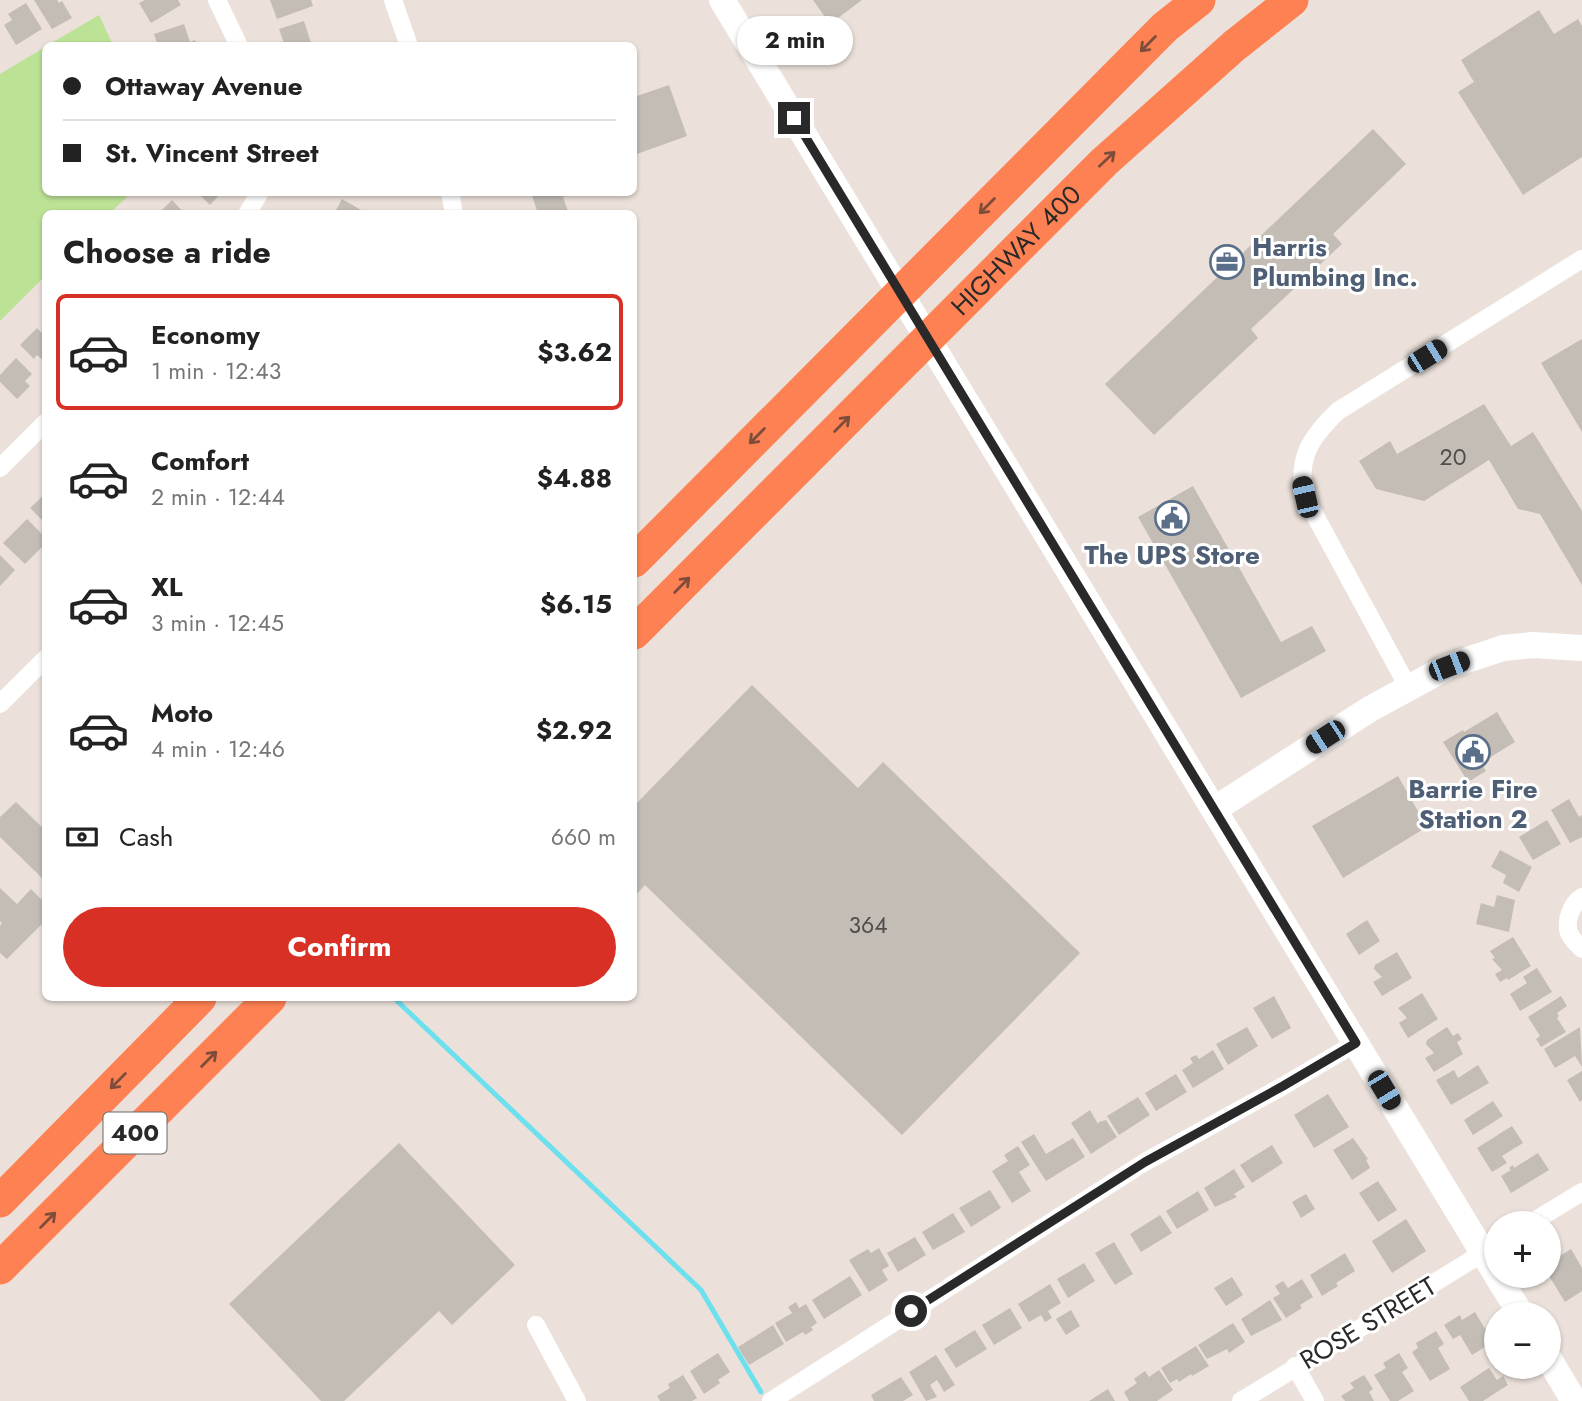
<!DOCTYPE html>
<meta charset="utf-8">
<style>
body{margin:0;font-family:Jost,sans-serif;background:#f2f2f2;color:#222;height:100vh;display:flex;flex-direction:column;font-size:26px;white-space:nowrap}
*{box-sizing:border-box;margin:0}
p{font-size:23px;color:#767676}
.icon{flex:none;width:38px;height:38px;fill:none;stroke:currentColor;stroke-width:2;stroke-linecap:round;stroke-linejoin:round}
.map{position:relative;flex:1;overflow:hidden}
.drawer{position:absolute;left:42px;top:210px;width:595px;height:791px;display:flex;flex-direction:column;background:#fff;border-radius:10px;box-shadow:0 2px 5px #0004}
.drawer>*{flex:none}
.banner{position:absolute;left:42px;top:42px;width:595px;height:154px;border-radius:10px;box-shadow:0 2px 5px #0004;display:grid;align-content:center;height:154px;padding:0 21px;background:#fff}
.controls{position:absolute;left:1484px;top:1211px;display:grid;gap:14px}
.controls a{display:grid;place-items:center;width:77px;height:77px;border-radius:50%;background:#fff;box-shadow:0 2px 5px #0004;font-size:35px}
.end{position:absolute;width:32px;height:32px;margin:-16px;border:9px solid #292929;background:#fff;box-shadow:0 0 0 4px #fff}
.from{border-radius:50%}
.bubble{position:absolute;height:49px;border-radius:24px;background:#fff;box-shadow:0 2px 5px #0004;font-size:23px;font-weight:700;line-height:49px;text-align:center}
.car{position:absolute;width:21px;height:42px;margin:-21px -10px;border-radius:9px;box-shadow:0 0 5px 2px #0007;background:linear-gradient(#222 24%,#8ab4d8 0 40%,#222 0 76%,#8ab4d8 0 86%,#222 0)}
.banner b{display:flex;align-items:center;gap:24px;height:66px;font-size:26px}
.banner b+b{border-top:2px solid #e0e0e0}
.banner i{width:18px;height:18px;background:#222}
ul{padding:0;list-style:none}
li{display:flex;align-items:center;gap:21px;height:116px;margin:0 14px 10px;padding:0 7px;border:4px solid transparent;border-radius:10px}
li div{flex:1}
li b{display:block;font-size:26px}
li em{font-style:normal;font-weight:700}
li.current{border-color:#d93025}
li>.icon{width:63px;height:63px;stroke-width:1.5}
h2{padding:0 21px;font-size:32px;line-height:84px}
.pay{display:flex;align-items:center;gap:18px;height:77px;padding:0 21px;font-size:26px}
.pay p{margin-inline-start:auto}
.action{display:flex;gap:14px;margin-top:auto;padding:14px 21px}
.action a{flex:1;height:80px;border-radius:42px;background:#d93025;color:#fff;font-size:28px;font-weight:700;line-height:80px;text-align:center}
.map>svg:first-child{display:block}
</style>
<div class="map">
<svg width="1582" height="1401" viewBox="0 0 1582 1401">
<rect width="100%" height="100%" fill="#ebe1da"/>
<path fill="#bce296" d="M99,15l14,30h-65z
M45,47l1,145 85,1 -21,20 -64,1 -1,62 -45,45v-247z"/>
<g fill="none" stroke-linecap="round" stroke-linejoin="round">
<path stroke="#6de0ee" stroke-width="5" d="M394,998l307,292 60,102"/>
</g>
<path fill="#c3bdb6" d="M34,0h23l2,3 3,-2 10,17 -20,11z
M145,0h33l3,5 -30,18 -12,-20z
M270,0h41l2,6 -36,13z
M813,0h49l-32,24z
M26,3l16,26 -26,16 -12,-20 8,-5 -4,-6z
M1539,10l15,24 24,-15 4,7v131l-59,38 -65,-103 16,-10 -13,-22z
M304,21l8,25h-27l-6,-17z
M184,24l6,18 5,-2 2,6h-39l-4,-12z
M669,85l18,51 -53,19v-58z
M1373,129l33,35 -73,70 9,10 -91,85 7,9 -104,97 -49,-51z
M192,192h30l-12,13 -12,-12 -3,3z
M531,192h44v1l-12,4 6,17h-31z
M342,199l26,15h-34z
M172,200l13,14h-27z
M37,328l9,9v26l-9,-8 -3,4 -14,-14z
M1582,339v93l-41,-69z
M16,358l16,16 -7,7 5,5 -13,13 -17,-17v-7z
M1484,404l27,42 22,-14 49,79v74l-42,-71 -22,-5 -29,-49 -65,41 -48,-12 -17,-28 31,-20 7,13z
M1193,486l88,156 31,-16 14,25 -85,47 -103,-181z
M46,493v31l-16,-16z
M27,519l19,19v5l-21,21 -22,-21z
M0,555l15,15 -15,16z
M752,685l106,103 25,-26 197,191 -178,182 -257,-250 -11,12v-91z
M1497,712l18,30 -34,21 5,8 -18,11 -25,-40 20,-12 1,2z
M1398,776l29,51 -84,51 -31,-52z
M1569,799l10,18 3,-2v22l-12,6 -19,-33z
M16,802l30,29v43l-4,4 -42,-41v-20z
M1547,820l14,24 -28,16 -14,-23z
M1500,850l32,17 -13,25 -16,-9 3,-8 -15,-8z
M0,888l17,16 14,-15 15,15v16l-39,39 -7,-6v-27l2,-3 -2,-2z
M1497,895l18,5 -6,32 -33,-8 5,-21 13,4z
M1367,920l13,21 -21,14 -13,-21z
M1513,937l18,29 -23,14 -1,-2 -7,4 -5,-8 7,-4 -10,-11 3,-1 -5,-7z
M1397,952l15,26 -30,18 -9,-14 9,-5 -8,-8 1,-4z
M1537,968l15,24 -32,19 -10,-17 17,-11 -4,-6z
M1422,993l16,26 -30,19 -9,-15 8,-5 -9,-10z
M1274,996l17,32 -19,11 -19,-31z
M1561,996l6,10 -10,7 2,3 -2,2 9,14 -25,15 -5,-8 4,-3 -12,-19z
M1247,1027l11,19 -30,19 -12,-21z
M1447,1027l6,9 5,-3 4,6 -5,3 6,12 -29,18 -9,-14 9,-5 -8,-9 1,-4z
M1580,1027l2,40 -7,-11 -20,12 -11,-19z
M1213,1050l11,19 -31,19 -11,-18 11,-7 -3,-5 6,-3 3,4z
M1478,1065l11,18 -38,22 -15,-25 18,-10 4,8z
M1582,1071v29l-2,2 -13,-22z
M1176,1074l11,18 -31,19 -11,-18z
M1328,1094l21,33 -35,21 -20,-33z
M1138,1097l12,18 -31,20 -12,-19z
M1493,1101l10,15 -30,19 -9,-15z
M1090,1110l8,14 1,-2 7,-2 11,17 -26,17 -20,-31z
M1512,1126l11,17 -21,13 5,7 -15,9 -15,-24z
M1034,1134l12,20 27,-16 12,19 -39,24 -25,-39z
M1353,1138l15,21 -2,1 4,8 -18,12 -19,-30z
M399,1143l116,122 -63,60 -13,-14 -95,90h-23l-92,-97z
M1272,1145l11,18 -31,20 -12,-18z
M1018,1146l12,19 -11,7 12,19 -19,12 -20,-32 16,-10 -4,-6z
M1538,1153l11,17 -38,23 -10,-17 10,-6 -2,-2 4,-3 1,3z
M1234,1169l11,18 -11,7 3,3 -22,10 -11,-19z
M1378,1181l19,29 -19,12 -19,-29z
M990,1190l11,18 -30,19 -12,-19z
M1198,1191l11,19 -32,19 -11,-18z
M1306,1194l9,15 -14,9 -9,-16z
M953,1213l12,19 -32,18 -11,-18z
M1160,1215l12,18 -31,19 -11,-18z
M1406,1219l20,32 -34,22 -20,-32z
M915,1237l11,18 -28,17 -11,-19z
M1114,1242l19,32 -18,11 -20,-32z
M879,1248l10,18 -7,4 6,10 -19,12 -20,-32 19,-11 3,4z
M1571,1249l11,19v23l-17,11 -16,-26v-13z
M1345,1253l10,18 -19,12 2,3 -16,10 -12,-21z
M1084,1263l11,18 -27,17 -11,-19z
M850,1276l12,19 -38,24 -12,-19z
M1232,1277l11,18 -17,11 -12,-18z
M1302,1279l11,18 -13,8 2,3 -16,10 -13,-20 7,-4 -5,-8 8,-5 5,7z
M1050,1284l11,19 -13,8 4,7 -7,4 -4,-7 -12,7 -11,-18z
M1270,1300l12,20 -31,16 -10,-17z
M796,1302l3,6 7,-4 11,19 -6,4 2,3 -8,5 -2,-3 -17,10 -11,-19 17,-10 -4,-6z
M1010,1308l12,20 -28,17 -12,-20z
M1071,1310l9,16 -14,9 -10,-16z
M1475,1312l18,30 -21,13 -12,-20 -7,4 -9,-14 16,-10 2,5z
M1233,1323l12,19 -16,11 -2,-4 -20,10 -9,-14z
M773,1325l11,19 -35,21 -11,-18z
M975,1330l12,19 -31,19 -12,-19z
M1436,1331l8,13 -6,4 12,21 -20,12 -18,-29 6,-4 -2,-5z
M1196,1346l13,20 -17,10 -1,-2 -12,8 -2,-3 -7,4 -9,-15z
M718,1353l12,19 -12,8 2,3 -16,11 -14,-23z
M1399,1353l9,15 -6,4 12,19 -16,10h-8l-16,-26 12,-7 -3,-5z
M936,1355l19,30 -11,7 -7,-12 -7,5 7,12 -11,4 -17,-29z
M1489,1368l8,12 6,-4 5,9 -25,16h-14l-9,-14z
M1159,1370l14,20 -16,11h-28l-5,-9 13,-9 -3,-4 11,-8 4,6z
M683,1375l14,23 -5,3h-32l-3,-5 13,-8 -2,-4z
M1364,1375l9,14 -4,3 5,9h-29l-4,-5 13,-8 -4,-5z
M901,1377l12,18 -10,6h-29l-3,-6z
M1108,1389l7,12h-26z"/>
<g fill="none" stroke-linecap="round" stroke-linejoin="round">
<path stroke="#fff" stroke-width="18" d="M217,0l22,46
M393,0l16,46
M450,192l4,22
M247,214l13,-22
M0,468l46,-46
M1408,687l-103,-190c-9,-39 6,-60 33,-86l244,-152
M0,704l46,-46
M1582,897c-11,7 -18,26 -12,38 3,5 8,10 12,14
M1531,1223l51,-31
M536,1325l41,76
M1295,1366l20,35
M771,1401l374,-239 138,-76 73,-43
M1241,1401l255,-156"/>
<path stroke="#fff" stroke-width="26" d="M722,0l774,1274
M1215,809l155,-100 79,-43 54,-18 30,-3 49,3
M1497,1276l24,38
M1549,1359l25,42"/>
<g stroke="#fe8153" stroke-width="33">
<path d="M634,561l531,-534 34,-27"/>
<path id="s1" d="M634,633l470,-471 130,-116 58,-46"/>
<path d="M0,1201l200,-203"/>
<path d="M0,1268l270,-270"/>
</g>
</g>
<defs><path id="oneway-shaft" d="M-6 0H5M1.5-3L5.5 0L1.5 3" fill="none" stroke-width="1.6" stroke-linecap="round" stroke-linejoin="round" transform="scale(1.75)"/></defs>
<g stroke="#7e4c3a">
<use href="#oneway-shaft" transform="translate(1148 44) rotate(135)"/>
<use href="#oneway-shaft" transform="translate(1107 159) rotate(-43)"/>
<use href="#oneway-shaft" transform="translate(987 206) rotate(135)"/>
<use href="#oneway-shaft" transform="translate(842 424) rotate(-45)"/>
<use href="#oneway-shaft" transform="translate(757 436) rotate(135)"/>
<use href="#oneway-shaft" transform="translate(682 585) rotate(-45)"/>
<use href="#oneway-shaft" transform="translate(209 1059) rotate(-45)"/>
<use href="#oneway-shaft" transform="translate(118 1081) rotate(135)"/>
<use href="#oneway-shaft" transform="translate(48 1220) rotate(-45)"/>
</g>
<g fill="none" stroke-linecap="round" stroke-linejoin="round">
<path stroke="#292929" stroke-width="9" d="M794,118l562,925 -73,43 -138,76 -234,149"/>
</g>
<defs>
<g id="office-ring" transform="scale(1.75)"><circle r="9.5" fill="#fff" stroke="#5c6f8a" stroke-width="1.5"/><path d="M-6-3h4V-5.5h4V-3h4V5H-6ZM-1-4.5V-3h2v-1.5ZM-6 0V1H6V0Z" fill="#5c6f8a"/></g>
<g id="civic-ring" transform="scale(1.75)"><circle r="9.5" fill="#fff" stroke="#5c6f8a" stroke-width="1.5"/><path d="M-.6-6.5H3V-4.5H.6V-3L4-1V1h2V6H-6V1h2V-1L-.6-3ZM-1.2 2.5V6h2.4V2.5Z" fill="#5c6f8a"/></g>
</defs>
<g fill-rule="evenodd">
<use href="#office-ring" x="1227" y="262"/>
<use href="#civic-ring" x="1172" y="518"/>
<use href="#civic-ring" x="1473" y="752"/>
</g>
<g text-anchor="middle" stroke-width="6" stroke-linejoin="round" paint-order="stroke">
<g font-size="23" fill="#504e4c">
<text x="1453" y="465">20</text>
<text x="868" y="933">364</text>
</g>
<rect fill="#fff" stroke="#696969" stroke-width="2" x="103.5" y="1112.5" width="63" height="41" rx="5"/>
<g font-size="24" font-weight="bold" fill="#292929">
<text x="135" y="1141">400</text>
</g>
<g font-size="26" font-weight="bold" fill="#4e5e75" stroke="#fff">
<text x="1252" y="256" text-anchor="start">Harris<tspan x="1252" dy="30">Plumbing Inc.</tspan></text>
<text x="1172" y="564">The UPS Store</text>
<text x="1473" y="798">Barrie Fire<tspan x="1473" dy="30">Station 2</tspan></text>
</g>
<g font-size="26" fill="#292929" stroke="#fff">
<text dy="9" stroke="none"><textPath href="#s1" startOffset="541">HIGHWAY 400</textPath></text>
<text transform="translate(1368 1323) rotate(-31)" y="9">ROSE STREET</text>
</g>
</g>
</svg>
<div class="controls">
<a>+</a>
<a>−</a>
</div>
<i class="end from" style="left:911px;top:1311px"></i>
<i class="end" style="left:794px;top:118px"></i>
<div class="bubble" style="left:737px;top:16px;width:116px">2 min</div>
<i class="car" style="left:1427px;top:356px;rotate:58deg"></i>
<i class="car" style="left:1305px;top:497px;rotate:347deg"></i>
<i class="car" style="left:1449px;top:666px;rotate:69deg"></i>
<i class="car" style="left:1325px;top:737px;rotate:237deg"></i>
<i class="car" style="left:1384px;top:1090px;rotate:149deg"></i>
<div class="banner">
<b><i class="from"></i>Ottaway Avenue</b>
<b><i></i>St. Vincent Street</b>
</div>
<section class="drawer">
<h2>Choose a ride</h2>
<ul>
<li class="current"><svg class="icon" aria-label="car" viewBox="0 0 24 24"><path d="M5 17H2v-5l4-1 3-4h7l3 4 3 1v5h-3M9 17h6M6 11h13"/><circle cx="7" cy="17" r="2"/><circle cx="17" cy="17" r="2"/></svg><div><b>Economy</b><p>1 min · 12:43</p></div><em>$3.62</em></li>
<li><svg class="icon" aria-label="car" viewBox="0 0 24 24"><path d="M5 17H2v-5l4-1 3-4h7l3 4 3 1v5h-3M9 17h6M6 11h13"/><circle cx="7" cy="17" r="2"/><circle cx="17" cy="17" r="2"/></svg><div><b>Comfort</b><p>2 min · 12:44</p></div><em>$4.88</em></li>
<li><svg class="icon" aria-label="car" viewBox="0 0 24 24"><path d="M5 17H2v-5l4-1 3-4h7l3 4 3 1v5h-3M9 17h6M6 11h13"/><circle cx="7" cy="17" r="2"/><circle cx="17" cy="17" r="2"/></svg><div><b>XL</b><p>3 min · 12:45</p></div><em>$6.15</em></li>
<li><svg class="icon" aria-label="car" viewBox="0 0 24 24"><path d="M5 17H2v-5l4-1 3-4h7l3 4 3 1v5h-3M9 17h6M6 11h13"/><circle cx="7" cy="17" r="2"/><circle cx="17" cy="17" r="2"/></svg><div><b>Moto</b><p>4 min · 12:46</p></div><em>$2.92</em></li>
</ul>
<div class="pay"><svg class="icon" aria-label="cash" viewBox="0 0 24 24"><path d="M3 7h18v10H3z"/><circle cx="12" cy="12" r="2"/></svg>Cash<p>660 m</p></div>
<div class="action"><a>Confirm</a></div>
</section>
</div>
